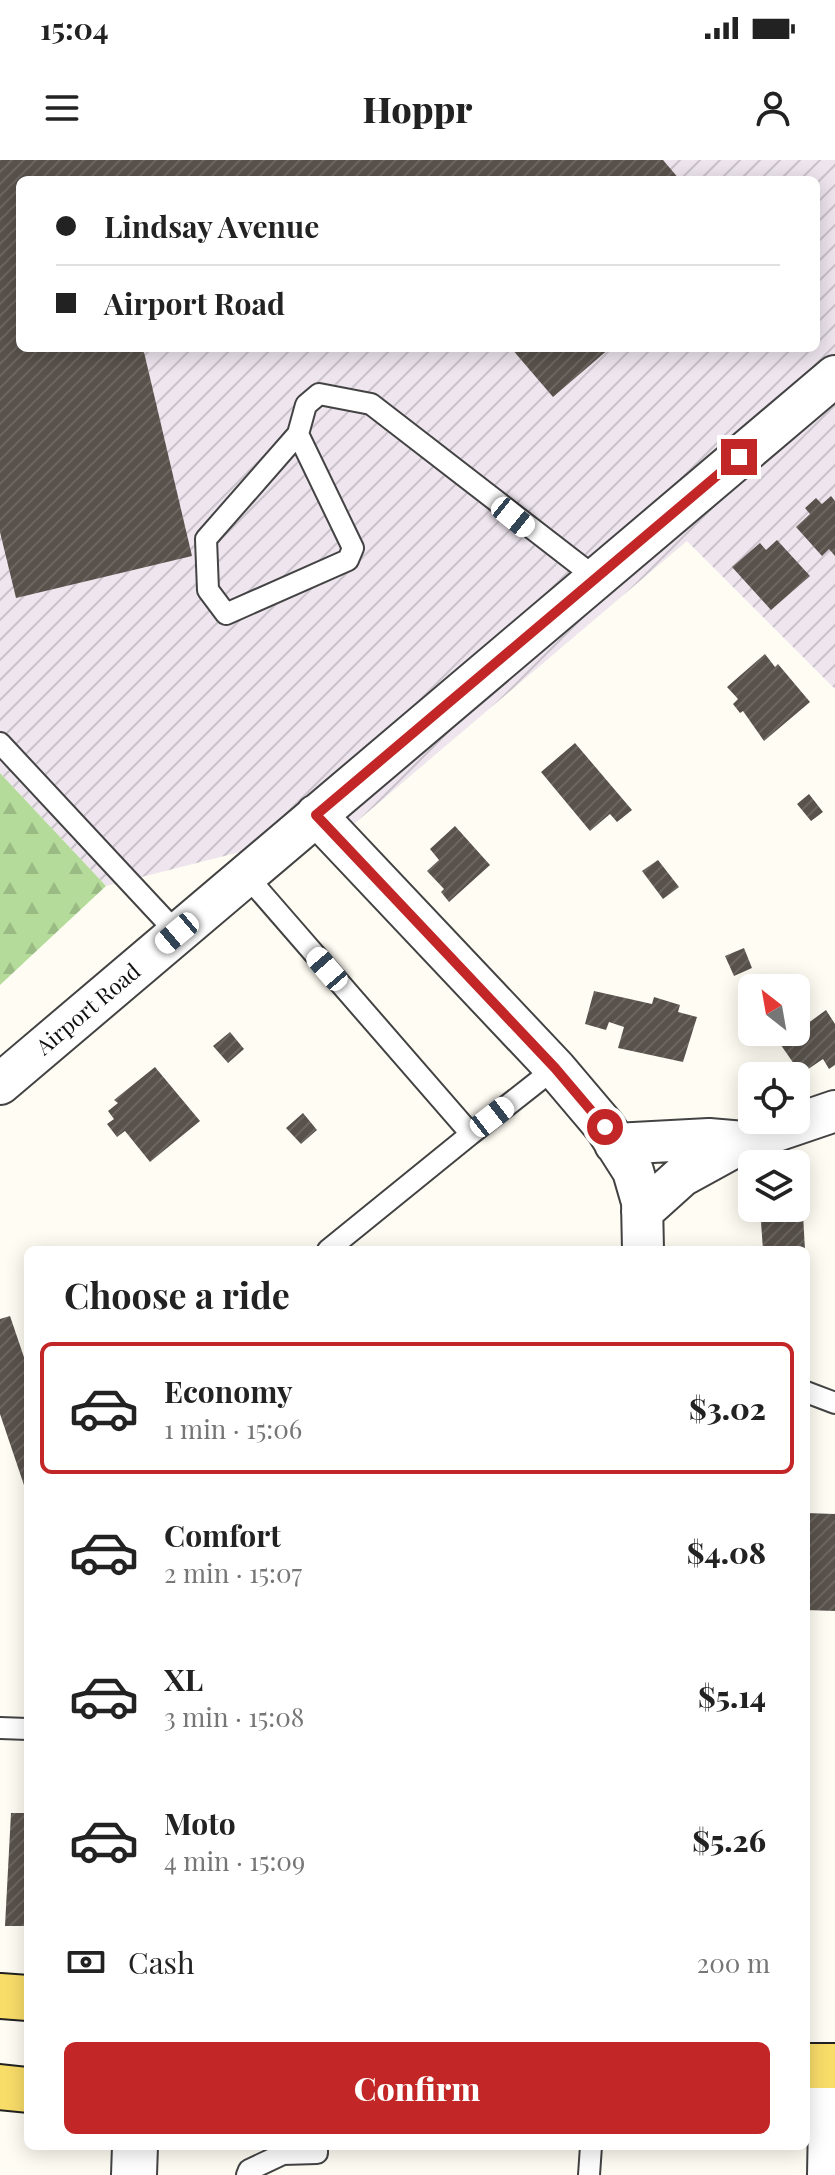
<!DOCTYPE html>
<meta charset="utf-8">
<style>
body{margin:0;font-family:"Playfair Display",serif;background:#f2f2f2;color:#222;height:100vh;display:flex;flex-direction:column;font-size:30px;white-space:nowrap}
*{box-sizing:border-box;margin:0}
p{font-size:26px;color:#767676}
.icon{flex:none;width:44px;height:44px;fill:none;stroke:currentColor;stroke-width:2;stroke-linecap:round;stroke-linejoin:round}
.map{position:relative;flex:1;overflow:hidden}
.sheet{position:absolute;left:24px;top:1086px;width:786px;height:904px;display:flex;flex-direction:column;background:#fff;border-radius:12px;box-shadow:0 4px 20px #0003}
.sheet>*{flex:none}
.hud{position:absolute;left:16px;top:16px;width:804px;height:176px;border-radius:12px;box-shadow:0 4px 20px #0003;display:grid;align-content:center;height:176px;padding:0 40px;background:#fff}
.needle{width:52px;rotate:329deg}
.controls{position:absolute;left:738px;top:814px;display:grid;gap:16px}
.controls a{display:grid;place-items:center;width:72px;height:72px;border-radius:12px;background:#fff;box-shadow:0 4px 20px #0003;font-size:40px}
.end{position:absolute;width:36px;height:36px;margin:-18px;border:10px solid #c22626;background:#fff;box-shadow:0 0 0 4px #fff}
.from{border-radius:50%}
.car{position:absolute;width:24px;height:48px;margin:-24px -12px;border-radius:10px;box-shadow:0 0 6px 2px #0007;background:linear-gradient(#fff 24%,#345 0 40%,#fff 0 76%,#345 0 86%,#fff 0)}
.hud b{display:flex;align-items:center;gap:28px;height:76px;font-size:30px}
.hud b+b{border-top:2px solid #e0e0e0}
.hud i{width:20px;height:20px;background:#222}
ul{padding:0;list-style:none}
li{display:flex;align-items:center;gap:24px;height:132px;margin:0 16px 12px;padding:0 24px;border:4px solid transparent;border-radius:12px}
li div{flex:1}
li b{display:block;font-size:30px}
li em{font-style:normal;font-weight:800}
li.selected{border-color:#c22626}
li>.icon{width:72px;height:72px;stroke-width:1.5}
h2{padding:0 40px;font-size:36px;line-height:96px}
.pay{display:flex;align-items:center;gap:20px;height:88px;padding:0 40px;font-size:30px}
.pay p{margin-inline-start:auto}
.primary-button{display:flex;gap:16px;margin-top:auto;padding:16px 40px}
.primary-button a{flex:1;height:92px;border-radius:12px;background:#c22626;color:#fff;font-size:32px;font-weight:800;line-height:92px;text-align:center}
.status{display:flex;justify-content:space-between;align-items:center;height:56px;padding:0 40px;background:#fff;direction:ltr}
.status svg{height:22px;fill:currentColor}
header{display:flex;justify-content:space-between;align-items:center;height:104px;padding:0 40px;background:#fff;font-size:36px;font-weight:800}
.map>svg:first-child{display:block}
</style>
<div class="status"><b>15:04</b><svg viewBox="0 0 49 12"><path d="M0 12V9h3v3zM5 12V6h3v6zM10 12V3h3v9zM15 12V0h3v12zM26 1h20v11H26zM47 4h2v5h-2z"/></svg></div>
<header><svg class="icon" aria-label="menu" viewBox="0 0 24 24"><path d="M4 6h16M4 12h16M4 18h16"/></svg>Hoppr<svg class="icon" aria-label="person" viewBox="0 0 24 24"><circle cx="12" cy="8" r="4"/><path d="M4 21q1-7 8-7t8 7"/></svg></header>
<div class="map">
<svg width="835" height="2015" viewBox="0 0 835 2015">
<defs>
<pattern id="industrial-furrows" width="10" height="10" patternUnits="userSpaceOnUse" patternTransform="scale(2)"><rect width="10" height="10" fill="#eee5ee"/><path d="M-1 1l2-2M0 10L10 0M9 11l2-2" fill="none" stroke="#cbc3cb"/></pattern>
<pattern id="forest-firs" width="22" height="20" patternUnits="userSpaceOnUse" patternTransform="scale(2)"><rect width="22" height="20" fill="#b4db9a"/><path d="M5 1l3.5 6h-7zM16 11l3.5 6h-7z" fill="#9abb84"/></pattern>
<pattern id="building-hatch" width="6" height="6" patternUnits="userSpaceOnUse" patternTransform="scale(2)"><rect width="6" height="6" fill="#59524c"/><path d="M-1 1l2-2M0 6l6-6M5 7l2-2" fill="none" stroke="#6c6661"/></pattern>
</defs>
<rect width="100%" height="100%" fill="#fffdf3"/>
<path fill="url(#industrial-furrows)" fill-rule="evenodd" d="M0,0h835v529l-148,-148 -332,282 -249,63 -106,-113zM20,20h796v168h-796z"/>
<path fill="url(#forest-firs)" d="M0,613l106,113 -106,99z"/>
<path fill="url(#building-hatch)" d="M0,0h663l17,20h-660v168h123l49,208 -176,42 -16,-66z
M511,188h99l-57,49z
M831,336l4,5v55l-6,-7 -7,7 -26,-29 14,-13 -5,-6 11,-10 6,6z
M777,380l33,36 -39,34 -39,-43 28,-24 6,7z
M765,494l10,13 3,-3 32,38 -46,39 -21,-30 -3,2 -7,-9 5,-5 -11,-12z
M575,583l57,67 -15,12 -7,-8 -20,17 -49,-59z
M809,634l14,18 -12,9 -14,-17z
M455,666l35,39 -41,37 -8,-10 3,-3 -17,-18 12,-11 -9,-11z
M658,700l21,27 -16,12 -21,-28z
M744,788l8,20 -18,8 -9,-20z
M594,831l58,13 2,-7 26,8 -2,7 19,5 -14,45 -65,-14 6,-21 -15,-5 -3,8 -21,-6z
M826,850l9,14v41l-6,4 -6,-10 -22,15 -25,-36 8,-6h12z
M230,872l14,17 -16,14 -15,-17z
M155,907l45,54 -50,41 -25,-31 -8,6 -10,-13 7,-5 -6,-8 10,-8 -4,-3z
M303,953l14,17 -16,14 -15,-16z
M802,1037l3,53h-42l-3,-42h36v-10z
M10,1156l18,53 -1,125 -27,-80v-95z
M806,1353l29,1v97l-29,-1z
M11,1653h17v113h-23z"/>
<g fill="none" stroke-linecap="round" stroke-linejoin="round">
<g stroke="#434343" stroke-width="24">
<path id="service" d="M298,274l-92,105 2,51 18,24 122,-54 5,-12 -55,-114 8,-29 13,-11 52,10 225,174
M0,583l177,190
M245,714l226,260 -143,116
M471,974l84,-66
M806,1232l29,11
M0,1568l28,1
M247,2015l2,-5 34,-16 34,-1v-7
M589,2015l2,-29"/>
</g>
<g stroke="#434343" stroke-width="44">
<path id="minor" d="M316,655l239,253 50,59 28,44 9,31 1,48
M0,924l835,-708
M615,984l94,-5 35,3
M642,1052l40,-36 62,-34 91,-31
M828,2015l2,-109"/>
</g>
<g stroke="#434343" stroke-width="48">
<path id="tertiary" d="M134,2015l1,-29"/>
</g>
<g stroke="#212121" stroke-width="48">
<path id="primary" d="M0,1836l28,2
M806,1906h29
M0,1927l28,3"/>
</g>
<use href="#service" stroke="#fff" stroke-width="20"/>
<use href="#minor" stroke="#fff" stroke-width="40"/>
<use href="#tertiary" stroke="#fff" stroke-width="44"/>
<use href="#primary" stroke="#f9dd69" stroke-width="44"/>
</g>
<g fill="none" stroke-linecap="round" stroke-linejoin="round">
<path stroke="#c22626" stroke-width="10" d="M605,967l-50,-59 -239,-253 423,-358"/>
</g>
<g text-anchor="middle" stroke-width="8" stroke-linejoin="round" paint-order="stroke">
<g font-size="22" fill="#101010" stroke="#fff">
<text transform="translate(88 849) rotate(-40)" y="8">Airport Road</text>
</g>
</g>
</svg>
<div class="controls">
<a><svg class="needle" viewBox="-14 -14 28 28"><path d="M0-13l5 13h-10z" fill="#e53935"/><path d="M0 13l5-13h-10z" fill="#767676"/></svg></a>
<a><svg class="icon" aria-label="locate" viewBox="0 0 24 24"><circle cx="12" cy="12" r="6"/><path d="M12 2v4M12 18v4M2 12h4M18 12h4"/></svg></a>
<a><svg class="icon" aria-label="layers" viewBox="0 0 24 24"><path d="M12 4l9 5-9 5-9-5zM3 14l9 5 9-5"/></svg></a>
</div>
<i class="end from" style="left:605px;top:967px"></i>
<i class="end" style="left:739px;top:297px"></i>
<i class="car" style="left:513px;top:357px;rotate:129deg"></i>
<i class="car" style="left:177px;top:773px;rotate:230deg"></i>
<i class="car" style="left:327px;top:809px;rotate:319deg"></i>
<i class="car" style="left:492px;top:957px;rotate:52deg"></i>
<div class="hud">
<b><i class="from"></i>Lindsay Avenue</b>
<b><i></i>Airport Road</b>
</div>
<section class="sheet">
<h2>Choose a ride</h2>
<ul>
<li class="selected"><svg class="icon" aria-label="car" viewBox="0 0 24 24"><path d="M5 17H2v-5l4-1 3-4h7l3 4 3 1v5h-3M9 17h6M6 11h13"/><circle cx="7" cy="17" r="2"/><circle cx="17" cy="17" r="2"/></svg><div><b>Economy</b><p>1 min · 15:06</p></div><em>$3.02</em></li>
<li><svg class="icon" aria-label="car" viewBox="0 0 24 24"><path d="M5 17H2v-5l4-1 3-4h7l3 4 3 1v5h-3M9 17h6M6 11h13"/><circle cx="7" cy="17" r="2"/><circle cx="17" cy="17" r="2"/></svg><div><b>Comfort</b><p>2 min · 15:07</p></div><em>$4.08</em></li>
<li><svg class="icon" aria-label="car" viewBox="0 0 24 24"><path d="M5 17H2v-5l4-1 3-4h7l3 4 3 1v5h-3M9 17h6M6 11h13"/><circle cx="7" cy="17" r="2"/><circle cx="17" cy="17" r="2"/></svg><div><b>XL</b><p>3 min · 15:08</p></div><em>$5.14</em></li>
<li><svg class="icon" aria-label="car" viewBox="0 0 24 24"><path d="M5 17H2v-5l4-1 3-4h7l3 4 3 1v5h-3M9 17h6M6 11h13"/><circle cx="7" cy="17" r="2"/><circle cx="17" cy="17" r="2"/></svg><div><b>Moto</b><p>4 min · 15:09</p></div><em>$5.26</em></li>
</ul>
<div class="pay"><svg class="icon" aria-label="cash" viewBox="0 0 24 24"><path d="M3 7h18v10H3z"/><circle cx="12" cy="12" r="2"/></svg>Cash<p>200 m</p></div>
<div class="primary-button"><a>Confirm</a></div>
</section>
</div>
